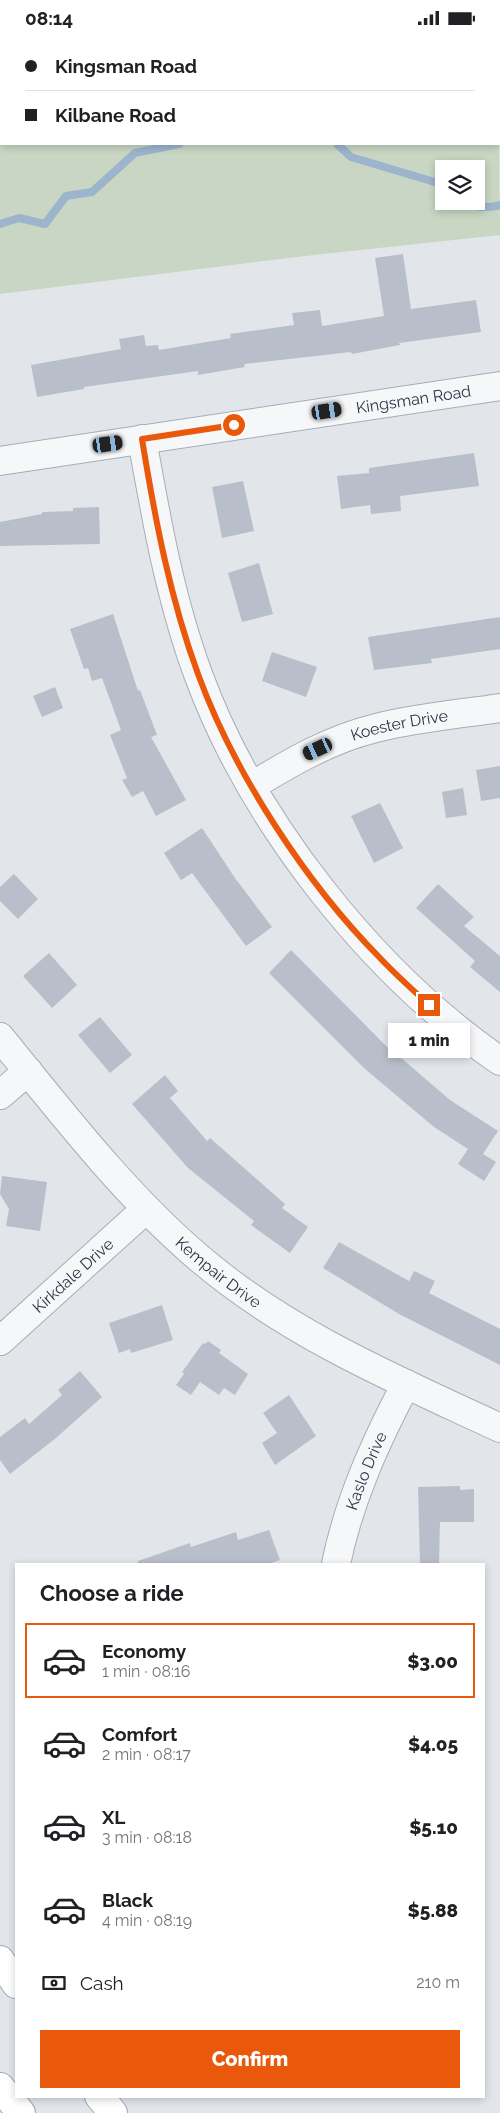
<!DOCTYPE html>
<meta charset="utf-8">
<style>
body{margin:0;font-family:Raleway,sans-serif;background:#f2f2f2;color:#202124;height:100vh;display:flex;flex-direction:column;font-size:19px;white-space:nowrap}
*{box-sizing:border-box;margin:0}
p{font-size:16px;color:#757577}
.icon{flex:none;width:28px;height:28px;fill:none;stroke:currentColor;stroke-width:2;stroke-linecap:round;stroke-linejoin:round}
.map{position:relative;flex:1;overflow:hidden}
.details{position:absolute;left:15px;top:1528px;width:470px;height:535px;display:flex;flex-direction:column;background:#fff;border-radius:0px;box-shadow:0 2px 8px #0003}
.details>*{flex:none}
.top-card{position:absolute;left:0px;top:0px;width:500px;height:110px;box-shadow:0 2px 8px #0003;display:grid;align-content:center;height:110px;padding:0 25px;background:#fff}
.buttons{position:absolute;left:435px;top:125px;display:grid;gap:10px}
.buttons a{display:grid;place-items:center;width:50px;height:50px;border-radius:0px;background:#fff;box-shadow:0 2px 8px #0003;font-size:25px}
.end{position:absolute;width:22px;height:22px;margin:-11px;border:6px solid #ea580c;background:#fff;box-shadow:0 0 0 2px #fff}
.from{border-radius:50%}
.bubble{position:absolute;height:35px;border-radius:0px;background:#fff;box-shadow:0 2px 8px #0003;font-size:16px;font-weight:800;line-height:35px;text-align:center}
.car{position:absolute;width:15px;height:30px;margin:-15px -8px;border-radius:6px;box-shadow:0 0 4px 1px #0007;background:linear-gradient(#222 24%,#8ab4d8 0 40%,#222 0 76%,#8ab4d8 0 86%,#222 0)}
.top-card b{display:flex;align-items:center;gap:18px;height:48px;font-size:19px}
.top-card b+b{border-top:1px solid #e0e0e0}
.top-card i{width:12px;height:12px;background:#202124}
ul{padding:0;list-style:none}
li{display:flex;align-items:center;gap:15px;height:75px;margin:0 10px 8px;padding:0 15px;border:2px solid transparent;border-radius:0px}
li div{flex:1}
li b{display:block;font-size:19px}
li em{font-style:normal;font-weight:800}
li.active{border-color:#ea580c}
li>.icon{width:45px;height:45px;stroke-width:1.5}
h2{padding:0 25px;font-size:22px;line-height:60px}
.pay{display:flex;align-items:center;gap:12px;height:55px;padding:0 25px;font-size:19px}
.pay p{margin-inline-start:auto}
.cta{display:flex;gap:10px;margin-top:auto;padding:10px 25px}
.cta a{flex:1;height:58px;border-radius:0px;background:#ea580c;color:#fff;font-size:20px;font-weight:800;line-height:58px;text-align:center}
.status{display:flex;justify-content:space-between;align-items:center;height:35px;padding:0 25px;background:#fff;direction:ltr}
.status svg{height:14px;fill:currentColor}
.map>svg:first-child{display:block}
</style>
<div class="status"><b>08:14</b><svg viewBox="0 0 49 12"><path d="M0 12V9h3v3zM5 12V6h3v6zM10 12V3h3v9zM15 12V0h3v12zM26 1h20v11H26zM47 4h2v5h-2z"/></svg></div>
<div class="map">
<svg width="500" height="2078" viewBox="0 0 500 2078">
<rect width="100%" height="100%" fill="#e2e6eb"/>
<path fill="#c8d6c3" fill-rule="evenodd" d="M499,100l1,100 -195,21 -305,38v-153l1,3h498zM444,134h32v32h-32z"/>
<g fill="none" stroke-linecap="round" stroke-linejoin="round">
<path stroke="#9cb5cd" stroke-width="8" d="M337,109l14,13 87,26 6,5
M460,166c14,6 25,8 40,4
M0,189l19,-6 26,6 21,-28 26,-4 43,-39 44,-9"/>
</g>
<path fill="#b9bfca" d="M403,219l8,55 65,-9 5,32 -82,11 1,2 -48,9 -1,-2 -107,12 1,3 -47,8v-4l-114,16v2l-47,8 -6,-32 90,-16 -2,-10 25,-4 2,11 12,-1 1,5 72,-12 -1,-4 64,-9 -2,-12 28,-3 2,16 62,-10 -9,-58z
M474,418l5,33 -79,10 1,15 -30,3 -1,-9 -29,4 -4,-33 32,-3v-5z
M243,446l11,50 -32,7 -10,-51z
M99,472l1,37 -100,2v-24l42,-8v-2l31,-1v-3z
M259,528l14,51 -31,8 -14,-49z
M113,579l25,77 2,-1 17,45 -6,2 35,63 -30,16 -13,-25 -11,6 -10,-17 5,-2 -17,-43 11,-5 -19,-52 -10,3 -4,-13 -4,1 -14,-40z
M500,582v32l-69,10 1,4 -58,7 -6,-33z
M272,617l45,15 -11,30 -44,-16z
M55,652l8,21 -21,9 -9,-21z
M500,731v32l-19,3 -5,-31z
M463,753l4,27 -21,3 -4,-26z
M380,768l23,45 -29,15 -23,-47z
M202,793l33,50 37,49 -26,19 -54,-73 -11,7 -17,-27z
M14,839l24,25 -20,20 -18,-18v-14z
M438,849l36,33 -10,9 36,30v36l-30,-25 5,-6 -59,-53z
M291,915l107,108 2,-1 50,43 48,31 -15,23 13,8 -12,19 -26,-17 10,-15 -34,-22 -69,-58 -96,-96z
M49,918l28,32 -25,23 -29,-32z
M100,982l32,38 -22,18 -32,-38z
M165,1040l13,16 -8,7 37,43 3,-3 75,66 -3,4 26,19 -18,26 -39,-28 3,-4 -66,-53 -56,-64z
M2,1141l45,6 -7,49 -34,-5 3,-17 -9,-15z
M339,1207l70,39 5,-10 21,10 -6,12 71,36v36l-101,-51 -76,-46z
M162,1270l11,35 -42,13 -1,-4 -11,4 -10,-30z
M208,1306l13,9 -2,3 29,21 -13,21 -11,-7 -5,7 -19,-13 -9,13 -15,-10 8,-11 -2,-2 21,-29 2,1z
M80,1336l22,26 -46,41 -46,36 -10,-14v-23l25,-19 4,6 33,-29 -4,-5z
M289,1360l27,41 -41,29 -13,-22 15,-10 -14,-20z
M460,1451v4l14,-1v33h-34l-1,42h-19l-2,-77z
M269,1495l11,30 -12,4h-130v-3l52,-18 1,4 45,-15 2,8z"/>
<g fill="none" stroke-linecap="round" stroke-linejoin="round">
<g stroke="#a7adb6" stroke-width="30">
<g id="minor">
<path d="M142,404c14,79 28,159 56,235 54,147 173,298 302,387"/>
<path id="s1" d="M0,426l500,-75"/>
<path id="s2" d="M252,751c39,-24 79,-47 124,-58 40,-10 83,-14 124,-20"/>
<path id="s3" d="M0,1002c63,77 123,156 199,221 89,76 196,121 301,170"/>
<path d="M0,1060l28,-24"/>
<path id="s4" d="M0,1306l146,-132"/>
<path id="s5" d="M336,1529c13,-64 40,-123 70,-180"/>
</g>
</g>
<g stroke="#a1abb8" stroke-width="30">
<path id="primary" d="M0,1925l16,24
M0,2052l21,26
M99,2061l14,17"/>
</g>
<use href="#minor" stroke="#f6f7f9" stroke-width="28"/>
<use href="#primary" stroke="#fff" stroke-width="28"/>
</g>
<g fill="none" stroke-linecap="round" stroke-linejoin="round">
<path stroke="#ea580c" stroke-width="6" d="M234,390l-92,14c13,80 28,159 56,235 36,99 108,209 182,284 16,17 33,32 49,47"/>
</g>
<g text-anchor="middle" stroke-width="5" stroke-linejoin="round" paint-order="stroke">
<g font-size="16" fill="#293445" stroke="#f2f5f8">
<text dy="6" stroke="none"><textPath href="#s1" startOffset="418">Kingsman Road</textPath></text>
<text dy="6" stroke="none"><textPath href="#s2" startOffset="161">Koester Drive</textPath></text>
<text dy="6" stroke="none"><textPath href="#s3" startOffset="322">Kempair Drive</textPath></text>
<text dy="6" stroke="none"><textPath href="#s4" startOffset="98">Kirkdale Drive</textPath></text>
<text dy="6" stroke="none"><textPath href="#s5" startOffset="98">Kaslo Drive</textPath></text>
</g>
</g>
</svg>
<div class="buttons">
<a><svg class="icon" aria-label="layers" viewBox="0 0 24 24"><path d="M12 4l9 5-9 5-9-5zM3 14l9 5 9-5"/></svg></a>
</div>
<i class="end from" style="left:234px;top:390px"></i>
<i class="end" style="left:429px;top:970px"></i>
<div class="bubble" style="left:388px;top:988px;width:82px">1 min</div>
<i class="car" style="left:327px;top:376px;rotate:81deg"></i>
<i class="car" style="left:108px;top:409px;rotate:82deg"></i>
<i class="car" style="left:318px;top:714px;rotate:245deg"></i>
<div class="top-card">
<b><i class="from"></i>Kingsman Road</b>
<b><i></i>Kilbane Road</b>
</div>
<section class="details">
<h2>Choose a ride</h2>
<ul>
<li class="active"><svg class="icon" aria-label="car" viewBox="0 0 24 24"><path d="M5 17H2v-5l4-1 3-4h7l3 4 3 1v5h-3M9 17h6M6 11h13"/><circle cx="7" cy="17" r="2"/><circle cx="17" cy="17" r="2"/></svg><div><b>Economy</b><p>1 min · 08:16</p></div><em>$3.00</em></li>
<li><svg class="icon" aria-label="car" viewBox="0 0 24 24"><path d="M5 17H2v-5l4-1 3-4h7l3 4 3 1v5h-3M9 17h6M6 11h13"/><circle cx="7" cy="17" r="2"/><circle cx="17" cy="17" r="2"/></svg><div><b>Comfort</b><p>2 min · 08:17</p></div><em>$4.05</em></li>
<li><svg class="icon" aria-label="car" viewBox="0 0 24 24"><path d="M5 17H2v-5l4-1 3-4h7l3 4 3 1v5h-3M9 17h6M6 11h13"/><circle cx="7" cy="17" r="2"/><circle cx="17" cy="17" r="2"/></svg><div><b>XL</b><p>3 min · 08:18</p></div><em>$5.10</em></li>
<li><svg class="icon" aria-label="car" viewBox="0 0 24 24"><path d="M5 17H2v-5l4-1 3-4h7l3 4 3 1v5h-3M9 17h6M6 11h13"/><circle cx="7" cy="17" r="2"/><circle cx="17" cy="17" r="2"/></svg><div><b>Black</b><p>4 min · 08:19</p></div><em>$5.88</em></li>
</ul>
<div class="pay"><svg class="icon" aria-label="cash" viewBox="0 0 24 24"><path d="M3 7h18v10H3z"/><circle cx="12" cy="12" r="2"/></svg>Cash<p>210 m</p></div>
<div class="cta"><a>Confirm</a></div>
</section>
</div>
